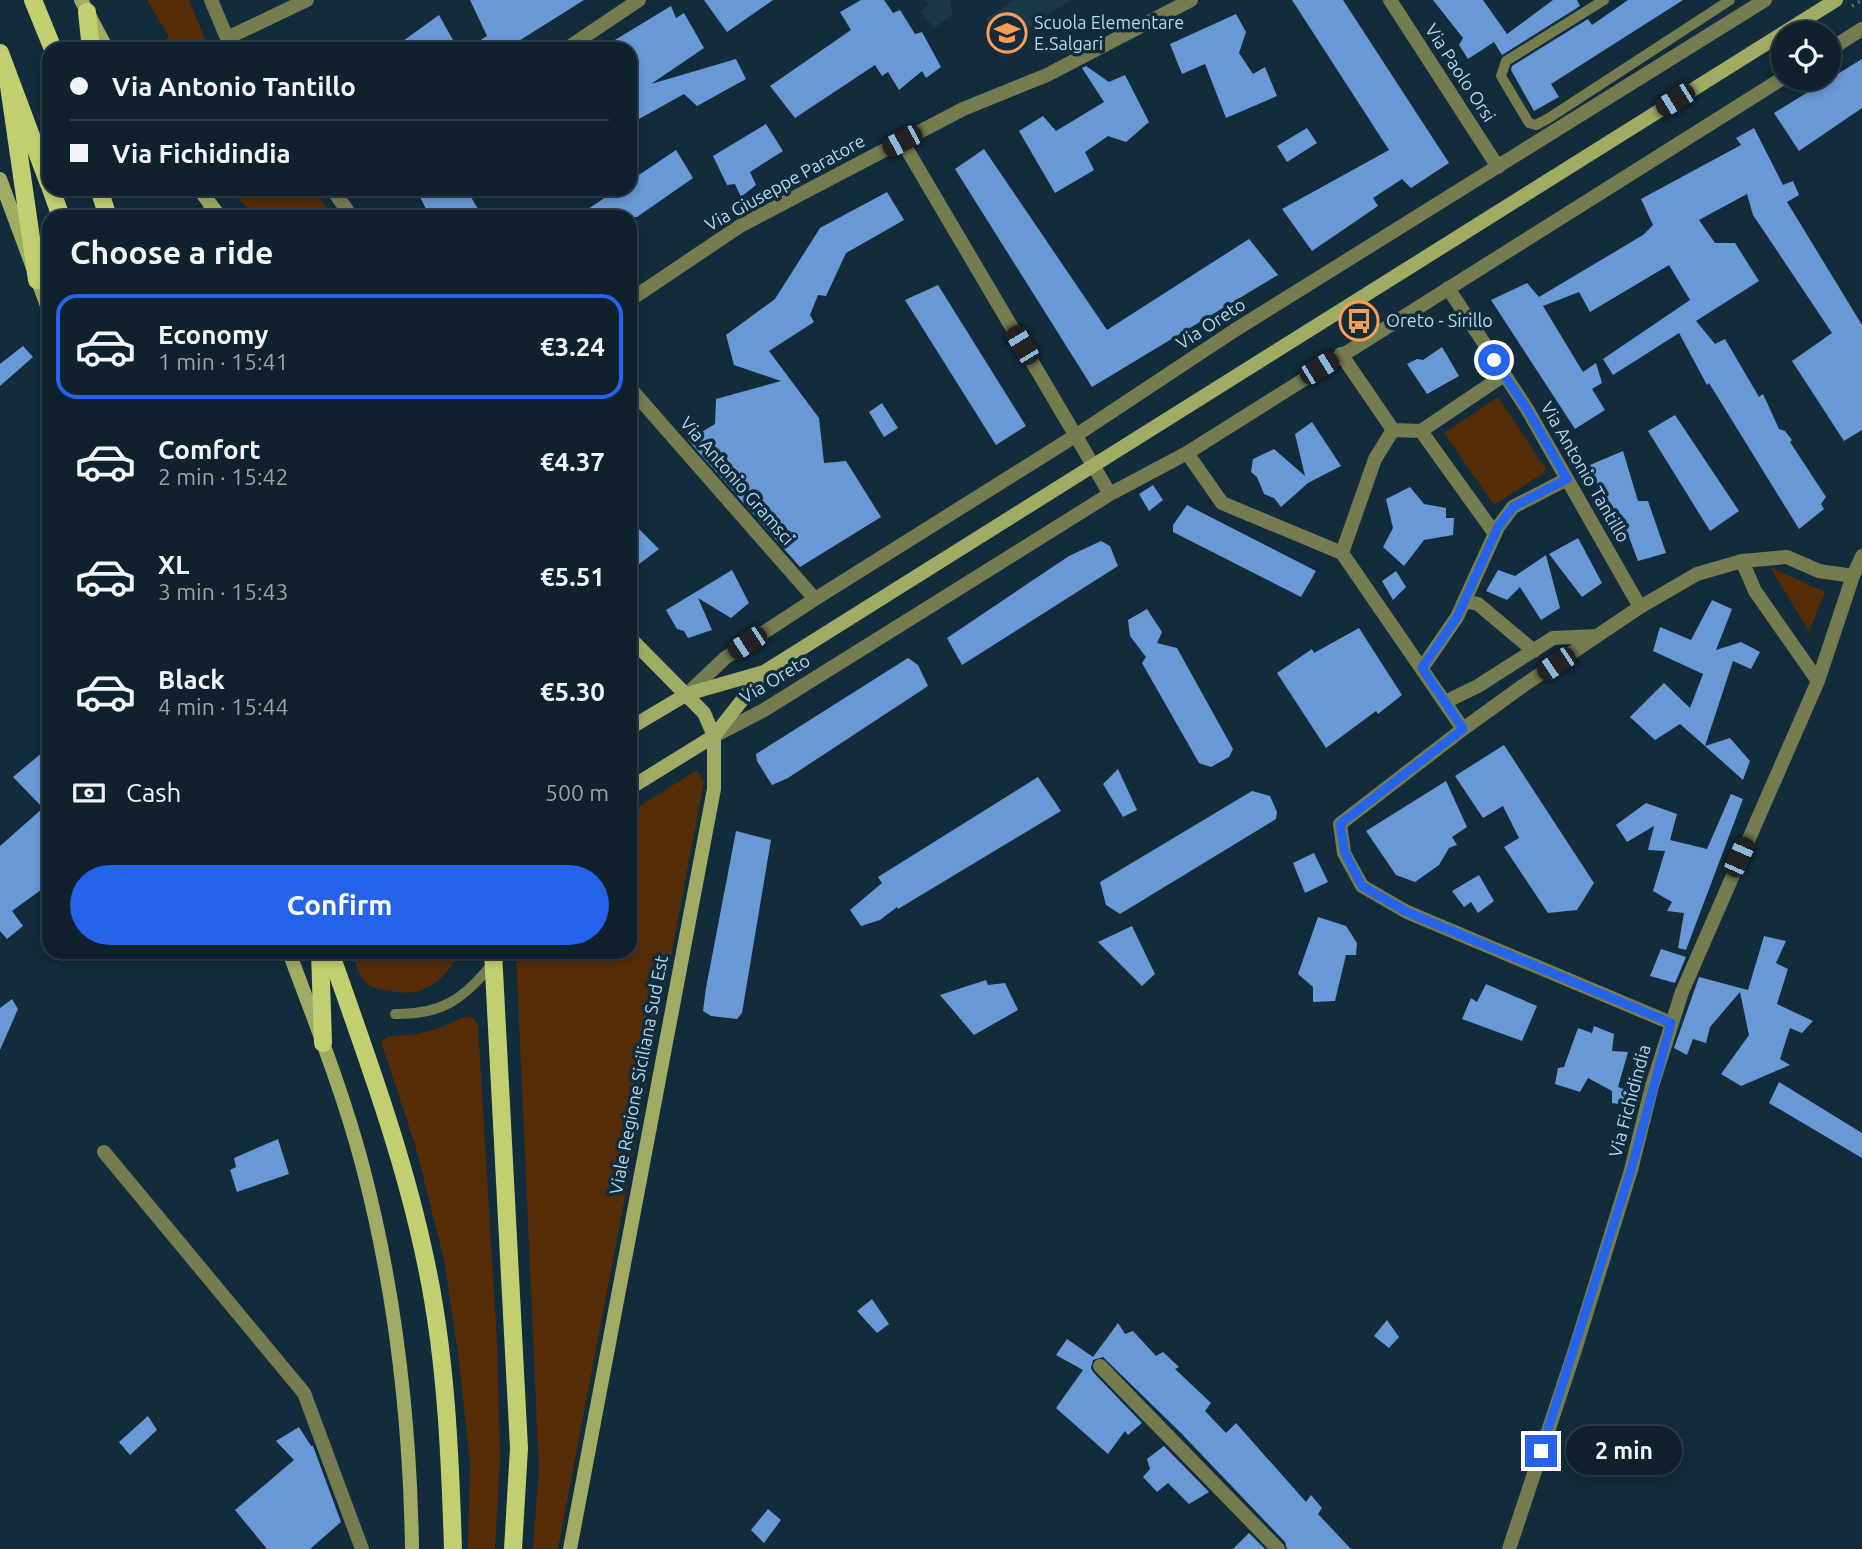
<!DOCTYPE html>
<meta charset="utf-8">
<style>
body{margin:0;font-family:Ubuntu,sans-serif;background:#1c2e38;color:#f1f3f6;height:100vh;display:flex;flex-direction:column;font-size:26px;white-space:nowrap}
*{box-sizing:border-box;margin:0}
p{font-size:23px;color:#9ba3a9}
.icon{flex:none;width:38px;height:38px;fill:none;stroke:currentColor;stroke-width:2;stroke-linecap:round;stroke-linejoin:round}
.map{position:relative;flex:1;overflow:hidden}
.sheet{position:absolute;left:42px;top:210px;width:595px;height:749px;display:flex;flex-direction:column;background:#0e212c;border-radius:21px;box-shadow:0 4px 10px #0003,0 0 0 2px #2e3e48}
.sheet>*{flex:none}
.guide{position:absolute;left:42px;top:42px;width:595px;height:154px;border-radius:21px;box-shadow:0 4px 10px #0003,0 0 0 2px #2e3e48;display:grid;align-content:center;height:154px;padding:0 28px;background:#0e212c}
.tools{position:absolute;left:1771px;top:21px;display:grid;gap:14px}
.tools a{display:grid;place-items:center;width:70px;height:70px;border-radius:50%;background:#0e212c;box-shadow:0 4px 10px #0003,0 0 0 2px #2e3e48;font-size:35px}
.end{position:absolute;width:32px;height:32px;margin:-16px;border:9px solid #2563eb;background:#fff;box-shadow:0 0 0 4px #fff}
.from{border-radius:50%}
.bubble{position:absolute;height:49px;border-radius:24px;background:#0e212c;box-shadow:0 4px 10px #0003,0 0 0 2px #2e3e48;font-size:23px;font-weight:600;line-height:49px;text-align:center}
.car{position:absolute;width:21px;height:42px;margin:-21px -10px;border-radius:9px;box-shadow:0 0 5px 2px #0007;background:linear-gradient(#222 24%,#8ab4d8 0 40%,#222 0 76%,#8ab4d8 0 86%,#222 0)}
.guide b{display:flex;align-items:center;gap:24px;height:66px;font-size:26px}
.guide b+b{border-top:2px solid #2e3e48}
.guide i{width:18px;height:18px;background:#f1f3f6}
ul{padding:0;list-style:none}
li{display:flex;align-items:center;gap:21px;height:105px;margin:0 14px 10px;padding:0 14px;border:4px solid transparent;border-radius:21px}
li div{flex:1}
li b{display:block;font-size:26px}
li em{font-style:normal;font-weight:600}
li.active{border-color:#2563eb}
li>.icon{width:63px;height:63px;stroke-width:1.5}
h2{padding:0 28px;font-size:32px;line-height:84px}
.pay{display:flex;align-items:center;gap:18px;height:77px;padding:0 28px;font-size:26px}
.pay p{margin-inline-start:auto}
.action{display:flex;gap:14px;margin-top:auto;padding:14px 28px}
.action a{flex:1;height:80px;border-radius:42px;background:#2563eb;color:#fff;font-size:28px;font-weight:600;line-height:80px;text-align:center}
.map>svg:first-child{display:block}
</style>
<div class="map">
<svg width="1862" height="1549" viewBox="0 0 1862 1549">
<rect width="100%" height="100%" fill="#122c3b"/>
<path fill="#1a3748" d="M926,0h24l3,15 -19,13 -14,-16 8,-8z
M1014,0h57l-71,47 -15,-28z"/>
<path fill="#562c07" d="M147,0h42l20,49h-54l14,-12z
M230,189h82l22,28h-79z
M1498,397l49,74 -53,34 -50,-72z
M1770,567l55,25 -16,39z
M697,770l7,12 -146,767h-25l6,-78 -23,-519h114v-140z
M352,952h107c-14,29 -35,46 -69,39 -9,-1 -18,-3 -25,-9 -7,-8 -10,-21 -13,-30z
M465,1017l9,1 4,8 19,319 3,113 -5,91h-27l2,-86 -12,-110 -14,-93 -28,-112 -35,-106 7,-6c33,0 47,-6 77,-19z"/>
<path fill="#6898d6" d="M470,0h114l-78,49h-39l20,-13z
M704,0h69l-46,32z
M861,0h23l9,13 7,-3 15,24 7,-2 19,35 -15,11 -4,-7 -23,19 -11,-18 -6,4 -7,-11 -80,53 -25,-32 81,-56 -11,-18z
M1292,0h51l106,163 -38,25 -9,-9 -29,19 5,8 -66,45 -30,-42 107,-59z
M1433,0h50l24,34 46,-34h24l3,6 -78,49 -8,-13 -26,17 -9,-14 4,-7z
M1628,0h55l-132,84 8,13 -25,14 -23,-41 1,-4 76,-47 4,6z
M671,6l5,12 8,-5 20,35 -53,36 85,-25 10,20 -49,27 -13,-12 -54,30v-75h-30z
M1236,14l10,18 -7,21 14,21 12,-7 12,29 -51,22 -21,-54 -23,10 -12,-30z
M439,15l19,34h-66z
M1862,59v49l-63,43 -25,-38z
M1086,66l23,16 16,-7 24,47 -23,20 -18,-6 -23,16 9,18 -39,23 -36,-62 24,-15 13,15 48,-29 -22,-34z
M766,124l17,27 -33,21 6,13 -15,12 -6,-13 -8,1 -14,-29z
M1307,128l10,15 -30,19 -10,-16z
M1754,128l29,57 10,-4 6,14 -12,7 75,123v105l-18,11 -52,-80 40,-28 -79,-118 -6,-21 -48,26 16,23h20l24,38 -63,40 19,23 10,-5 34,58 4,-3 16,35 6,2 7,9 -2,2 36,55 -5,7 3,5 -25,20 -90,-146 -2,2 -28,-52 -66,42 -10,-16 87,-59 -21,-35 -79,47 -11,-20 -36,14 40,66 13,-9 6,20 -10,6 13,21 -30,19 -84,-129 36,-17 12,14 104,-62 10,-10 -12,-26 100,-54 -5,-7z
M984,149l123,181 142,-91 29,36 -186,112 -137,-218z
M676,150l17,28 -56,39h-61l42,-28h12v-8z
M416,189h50l17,28h-53z
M887,192l17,28 -58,33 -20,43 -8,-1 -8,20 4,7 -45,29 50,67 5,45 22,-2 35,56 -81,50 -112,-127 27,-16 1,-25 65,-18 -47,-16 -8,-30 49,-36 45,-71z
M938,285l88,141 -30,19 -91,-145z
M23,346l10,11 -33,29v-22z
M1442,347l17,29 -32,18 -20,-30 10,-5 6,1z
M882,403l16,25 -14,9 -15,-25z
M1675,415l64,96 -29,20 -62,-100z
M1312,422l29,44 -33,17 -27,24 -7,-9 -10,-4 -7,-17 -6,-5 2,-13 21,-10 31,27 -10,-42z
M1623,451l15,50h10l18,52 -28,8 -18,-48h-12l-18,-48z
M1153,485l10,15 -14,11 -10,-17z
M1410,487l14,17 22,4v10h8l-1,17 -29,5 -20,26 -21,-19 10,-19 -7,-29z
M1187,505l129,66 -15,26 -128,-65v-7z
M630,520l29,29 -29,22z
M1578,538l24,45 -20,14 -33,-43z
M1101,541l9,5 8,20 -156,99 -15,-27 122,-82z
M1546,555l14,53 -19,12 -21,-33 -13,13 -21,-9 12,-21 17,6z
M732,570l17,33 -18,15 -33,-20 14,32 -24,8 -4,-7 -7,-2 -11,-19z
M1396,571l10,16 -13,13 -11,-19z
M1712,600l20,9 -16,41 25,-8 19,10 -9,17 -18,-8 -28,85 -25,-22 -25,16 -25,-23 34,-34 26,25 13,-34 -50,-23 7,-24 31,13z
M1147,609l15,23 -5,11 20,5 56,101 -4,8 -18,10 -12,-4 -57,-100 4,-6 -16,-21 -2,-16z
M1359,628l43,67 -24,19 -2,-3 -50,37 -49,-75 35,-24 2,4z
M908,658l10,7 10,21 -140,92 -16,7 -15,-24 -1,-7z
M1730,738l20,23 -7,19 -38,-34z
M1504,745l90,138 -17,27 -29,3 -44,-66 15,-9 -16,-32 -20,12 -28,-42z
M49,747v137l-37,27 11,15 -16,13 -7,-8v-85l43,-38 -30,-31z
M1118,769l19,41 -14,7 -20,-33z
M1038,777l23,34 -163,98 -1,-2 -17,13 -19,6 -11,-16 32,-27 -4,-6z
M1446,781l21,46 -15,10 5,8 -8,3 -10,17 -24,17 -19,-7 -30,-44z
M1252,791l18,5 7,16 -1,7 -156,95 -14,-9 -6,-23z
M1731,794l12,5 -57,151 -8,-2 6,-35 -17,-2 5,-9 -19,-11 12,-40 -17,-1 6,-24 -27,16 -11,-17 30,-22 31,11 -7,26 37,9z
M736,831l35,9 -29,173 -5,6 -26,-3 -8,-5 3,-23z
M1314,853l14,29 -23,11 -12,-30z
M1479,875l15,26 -16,12 -7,-11 -7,5 -12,-16z
M1318,917l28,9 11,17 -1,12h-10l-11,46 -22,1v-15l-15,-13z
M1132,926l23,48 -13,12 -44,-44z
M1764,936l22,5 -10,22 12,6 -11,35 36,17 -11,12 -12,-5 -10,31 10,6 -49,21 -20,-12 28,-39 -9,-43 -30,35 -4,16 -13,-4 -6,16 -13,-7 25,-71 49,13z
M1661,949l25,8 -11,26 -25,-7z
M986,980l2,5 17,-2 13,27 -44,25 -34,-40z
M1486,984l51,22 -15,35 -60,-22 9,-21 6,4z
M12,999l6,10 -18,41v-42z
M1594,1026l20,8 -2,17 16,1 -10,35 14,5 -8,13 -12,-2v-12l-24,-13 -8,14 -25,-8 3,-16 6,-1 14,-39 14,5z
M1779,1082l83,51v25l-93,-55z
M278,1139l11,35 -52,18 -7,-22 6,-3 -2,-9z
M872,1299l17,25 -12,9 -20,-22z
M1387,1320l12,17 -10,11 -15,-12z
M1118,1323l7,11 8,-3 23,25 7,-4 16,15 -4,2 36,34 -6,8 21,22 10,-10 70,79 5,-7 11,13 -4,6 33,35h-64l-2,-7 -104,-109 -78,-76 -10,3 -2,8 2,4 49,51 -14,12 -3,-4 -17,23 -52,-46 27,-38 -27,-15 11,-16 26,18z
M148,1416l9,14 -27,25 -11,-13z
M299,1427l12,19h2l28,76 -31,27h-43l-32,-39 59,-50 -18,-19z
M1164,1446l45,46 -20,12 -21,-21 -11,9 -14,-15 7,-8 -3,-10z
M768,1509l13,11 -17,23 -13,-13z
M1249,1533l16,16h-32z"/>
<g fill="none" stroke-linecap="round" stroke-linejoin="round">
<path stroke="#506f81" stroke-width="3.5" stroke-dasharray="2 5" stroke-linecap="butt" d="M1852,6l10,-6"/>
<path stroke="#757c50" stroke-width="10" d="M1604,0l-98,61 -5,15 28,47 7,2 13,-7 181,-118
M200,217l12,-11
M395,1014c46,1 69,-15 97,-50"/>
<path stroke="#757c50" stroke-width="14" d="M211,0l16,38 8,11
M1390,0l108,167
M227,38l80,-38
M566,49l73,-49
M1829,50l33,-21
M902,141l208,353
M332,189l20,28
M1448,288l79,121 113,198
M630,300l110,-74 223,-117 84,-34 144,-75
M1341,354l52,76 -18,29 -33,94
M630,388l185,211
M1393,430l28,1 74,103
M1421,431l83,-56
M1187,453l35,50 120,50 121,176
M1742,561l13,30 63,90
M1464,601l14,3 56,47
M1422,668l35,-51 41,-90 15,-20 54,-28
M687,694l38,-36 90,-59 260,-163 160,-106 530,-330
M1445,702l33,-16 75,-48 44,-2
M714,736l50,-26 346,-216 77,-41 596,-375
M1671,1023l-264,-111 -45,-26 -18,-33 -4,-29 123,-95 61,-44 116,-78 57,-33 45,-13 45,-4 32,14 34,5
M104,1152l200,241 58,156
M1100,1366l178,183
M1509,1549l65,-196 57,-183 21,-84 30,-94 136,-311 35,-105 9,-20"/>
<path stroke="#a0ab63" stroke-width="14" d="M81,0l26,49
M0,179l49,132
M199,189l21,28
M630,728l57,-34 77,-22 1072,-672
M630,788l84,-52 50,-64
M289,952c26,70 54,140 73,212 33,125 48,256 50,385
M570,1549l144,-760v-53l-10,-23 -74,-75"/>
<path stroke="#c2cf71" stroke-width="18" d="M33,0l20,49
M87,12l4,37
M0,53l49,131
M7,72l30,208
M51,189l10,28
M99,189l9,28
M320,952l3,91
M330,952c36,103 74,204 96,311 20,93 24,191 27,286
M493,952l26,496 -6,101"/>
</g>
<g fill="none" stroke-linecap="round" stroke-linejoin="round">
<path stroke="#2563eb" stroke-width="9" d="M1494,360l33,49 40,70 -54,28 -15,20 -41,90 -35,51 41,61 -123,95 5,29 17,33 45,26 264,111 -40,147 -90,281"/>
</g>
<defs>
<g id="school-ring" transform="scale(2.0125)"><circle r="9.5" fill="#122c3b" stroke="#fc9d54" stroke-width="1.5"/><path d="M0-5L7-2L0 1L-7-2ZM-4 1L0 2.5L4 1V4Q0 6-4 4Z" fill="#fc9d54"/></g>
<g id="bus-ring" transform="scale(2.0125)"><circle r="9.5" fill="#122c3b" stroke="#fc9d54" stroke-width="1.5"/><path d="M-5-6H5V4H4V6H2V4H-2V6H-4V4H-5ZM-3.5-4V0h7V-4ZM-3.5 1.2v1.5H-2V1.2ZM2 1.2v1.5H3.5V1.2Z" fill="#fc9d54"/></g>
</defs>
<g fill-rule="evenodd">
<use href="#school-ring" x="1007" y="33"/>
<use href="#bus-ring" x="1359" y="321"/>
</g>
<g text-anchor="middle" stroke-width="7" stroke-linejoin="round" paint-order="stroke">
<g font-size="18" fill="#b3daf2" stroke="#122c3b" text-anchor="start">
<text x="1034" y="29">Scuola Elementare<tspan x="1034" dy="21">E.Salgari</tspan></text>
<text x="1386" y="327">Oreto - Sirillo</text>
</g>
<g font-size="18" fill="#b3daf2" stroke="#122c3b">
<text transform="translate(1460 73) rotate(57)" y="6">Via Paolo Orsi</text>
<text transform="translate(785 183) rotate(-29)" y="6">Via Giuseppe Paratore</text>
<text transform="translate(1211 324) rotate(-33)" y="6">Via Oreto</text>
<text transform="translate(1585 472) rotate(60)" y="6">Via Antonio Tantillo</text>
<text transform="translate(737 481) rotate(49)" y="6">Via Antonio Gramsci</text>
<text transform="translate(775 679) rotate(-31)" y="6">Via Oreto</text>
<text transform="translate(639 1075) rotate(-79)" y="6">Viale Regione Siciliana Sud Est</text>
<text transform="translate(1630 1101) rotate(-75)" y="6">Via Fichidindia</text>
</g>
</g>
</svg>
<div class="tools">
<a><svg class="icon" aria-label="locate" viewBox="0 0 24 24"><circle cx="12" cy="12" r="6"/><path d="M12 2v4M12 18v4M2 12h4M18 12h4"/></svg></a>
</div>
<i class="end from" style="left:1494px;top:360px"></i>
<i class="end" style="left:1541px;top:1451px"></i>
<div class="bubble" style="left:1566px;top:1426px;width:116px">2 min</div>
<i class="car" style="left:1675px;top:100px;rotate:238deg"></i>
<i class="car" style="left:902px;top:141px;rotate:242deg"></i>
<i class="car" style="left:1022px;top:345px;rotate:329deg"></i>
<i class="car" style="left:1319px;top:368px;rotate:58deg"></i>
<i class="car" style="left:747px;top:643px;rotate:237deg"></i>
<i class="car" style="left:1556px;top:664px;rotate:236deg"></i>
<i class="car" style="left:1739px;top:857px;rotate:24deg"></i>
<div class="guide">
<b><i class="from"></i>Via Antonio Tantillo</b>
<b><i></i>Via Fichidindia</b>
</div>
<section class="sheet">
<h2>Choose a ride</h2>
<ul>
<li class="active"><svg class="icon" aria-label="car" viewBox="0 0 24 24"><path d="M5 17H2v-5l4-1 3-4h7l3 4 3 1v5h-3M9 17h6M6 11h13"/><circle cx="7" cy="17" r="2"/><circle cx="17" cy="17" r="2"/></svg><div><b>Economy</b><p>1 min · 15:41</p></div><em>€3.24</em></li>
<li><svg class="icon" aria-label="car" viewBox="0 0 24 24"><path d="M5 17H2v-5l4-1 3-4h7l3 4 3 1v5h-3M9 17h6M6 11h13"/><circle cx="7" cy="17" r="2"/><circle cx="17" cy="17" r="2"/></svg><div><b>Comfort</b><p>2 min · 15:42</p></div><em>€4.37</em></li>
<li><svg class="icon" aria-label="car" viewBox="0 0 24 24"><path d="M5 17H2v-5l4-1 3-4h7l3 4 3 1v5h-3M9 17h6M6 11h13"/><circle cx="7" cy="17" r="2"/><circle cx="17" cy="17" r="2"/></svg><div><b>XL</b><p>3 min · 15:43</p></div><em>€5.51</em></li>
<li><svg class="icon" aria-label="car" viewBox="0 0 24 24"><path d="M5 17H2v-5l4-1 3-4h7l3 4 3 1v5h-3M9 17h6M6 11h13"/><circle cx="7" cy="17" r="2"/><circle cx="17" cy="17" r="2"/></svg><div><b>Black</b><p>4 min · 15:44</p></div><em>€5.30</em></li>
</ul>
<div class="pay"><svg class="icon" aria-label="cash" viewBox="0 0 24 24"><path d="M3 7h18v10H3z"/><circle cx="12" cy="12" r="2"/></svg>Cash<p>500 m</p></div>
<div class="action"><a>Confirm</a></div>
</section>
</div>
